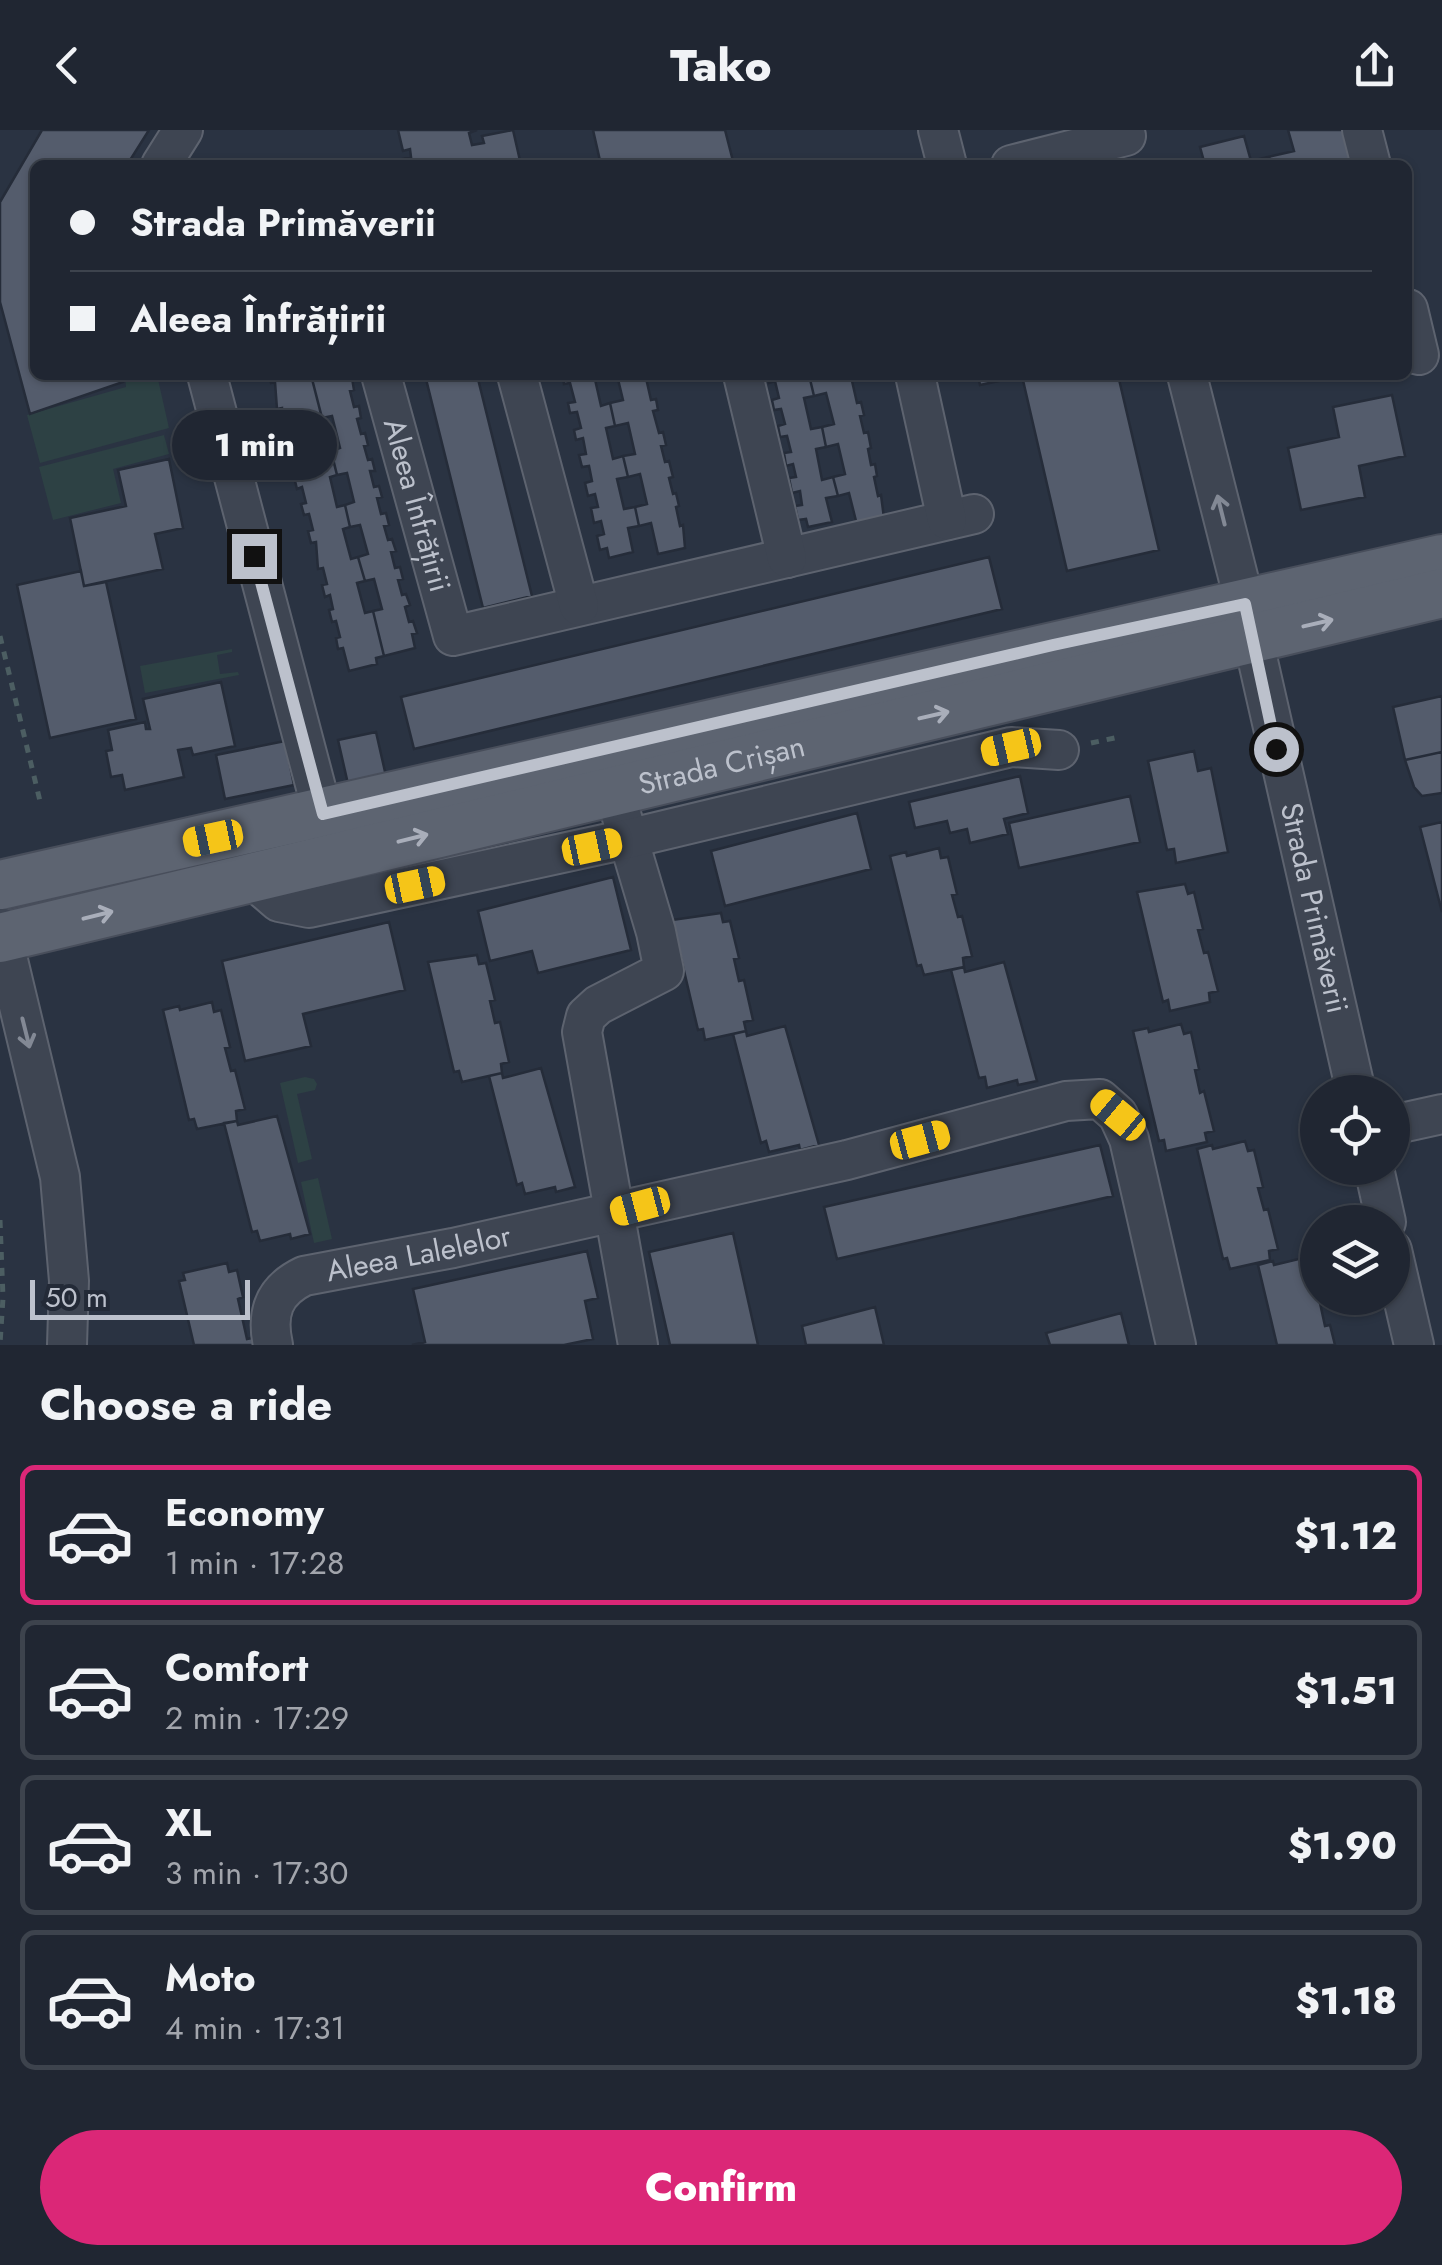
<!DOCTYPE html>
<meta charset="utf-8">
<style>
body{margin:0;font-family:Jost,sans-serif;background:#2d323e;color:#f1f3f6;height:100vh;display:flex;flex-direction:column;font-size:38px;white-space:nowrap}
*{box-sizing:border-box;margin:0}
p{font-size:32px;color:#a2a5ac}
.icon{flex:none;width:55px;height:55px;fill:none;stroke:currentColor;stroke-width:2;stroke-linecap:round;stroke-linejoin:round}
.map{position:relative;height:1215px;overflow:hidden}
.drawer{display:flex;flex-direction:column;background:#202632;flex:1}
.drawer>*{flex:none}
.guide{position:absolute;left:30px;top:30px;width:1382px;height:220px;border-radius:15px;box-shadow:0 2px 8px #0004,0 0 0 2px #3d434d;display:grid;align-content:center;height:220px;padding:0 40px;background:#202632}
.controls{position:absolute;left:1300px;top:945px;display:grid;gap:20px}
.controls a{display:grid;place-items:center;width:110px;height:110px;border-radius:50%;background:#202632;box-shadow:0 2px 8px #0004,0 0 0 2px #3d434d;font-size:50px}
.scale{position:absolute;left:30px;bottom:25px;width:220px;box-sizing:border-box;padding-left:10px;border:5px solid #bcc1cc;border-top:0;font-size:28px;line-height:35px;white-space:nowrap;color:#bcc1cc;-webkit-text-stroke:8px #232a37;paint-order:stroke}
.end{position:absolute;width:45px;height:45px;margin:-22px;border:12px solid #bcc1cc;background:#111;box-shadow:0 0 0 5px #111}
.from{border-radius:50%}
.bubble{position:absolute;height:70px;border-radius:35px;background:#202632;box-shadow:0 2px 8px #0004,0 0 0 2px #3d434d;font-size:32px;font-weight:800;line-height:70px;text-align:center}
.car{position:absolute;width:30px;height:60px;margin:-30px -15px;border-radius:12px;box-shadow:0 0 8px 2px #0007;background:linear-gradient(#f5c518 24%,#345 0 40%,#f5c518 0 76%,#345 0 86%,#f5c518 0)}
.guide b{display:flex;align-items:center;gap:35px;height:95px;font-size:38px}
.guide b+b{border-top:2px solid #3d434d}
.guide i{width:25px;height:25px;background:#f1f3f6}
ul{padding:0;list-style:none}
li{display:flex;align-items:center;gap:30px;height:140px;margin:0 20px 15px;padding:0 20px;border:5px solid #3d434d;border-radius:15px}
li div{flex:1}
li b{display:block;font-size:38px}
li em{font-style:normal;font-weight:800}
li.on{border-color:#db2777}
li>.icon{width:90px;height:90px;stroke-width:1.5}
h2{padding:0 40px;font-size:45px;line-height:120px}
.action{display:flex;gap:20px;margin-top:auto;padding:20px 40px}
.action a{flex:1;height:115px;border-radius:60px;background:#db2777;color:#fff;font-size:40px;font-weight:800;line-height:115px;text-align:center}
header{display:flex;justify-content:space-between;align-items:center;height:130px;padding:0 40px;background:#202632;font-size:45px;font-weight:800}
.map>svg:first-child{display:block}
</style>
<header><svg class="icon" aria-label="back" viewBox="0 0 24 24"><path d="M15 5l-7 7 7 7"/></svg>Tako<svg class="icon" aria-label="share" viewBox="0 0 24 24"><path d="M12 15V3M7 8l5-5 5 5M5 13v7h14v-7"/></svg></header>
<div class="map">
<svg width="1442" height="1215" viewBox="0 0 1442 1215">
<rect width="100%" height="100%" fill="#2a3342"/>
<path fill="#2d4144" d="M125,245h32l12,53 -129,35 -13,-48 99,-28z
M164,305l5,19 -56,15 8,34 -68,17 -14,-53z
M232,519v3l-15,3 3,19 18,-2 1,3 -94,18 -5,-27z
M305,947l9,2 3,5 -2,6 -18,4 15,65 -14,4 -18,-80z
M318,1048l14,61 -18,4 -13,-61z"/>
<path fill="#545c6c" stroke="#252c39" stroke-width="2.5" d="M42,0h107l-22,35h-92v210h87l1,7 -93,32 -30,-112v-100z
M398,0h79l-8,3 3,12 12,-2 -2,-7 31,-6 8,35h-143l33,-8 -1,-8 -7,2z
M593,0h132l9,35h-133z
M1288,0h59l9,35h-151l-5,-18 44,-11 7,25 43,-10z
M269,245h42l11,43 -7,2 8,32 8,-1 6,24 -7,2 7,30 8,-2 5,22 -7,2 8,30 7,-2 7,24 -8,2 8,30 8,-2 11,45 -8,2 1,6 -28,7 -6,-23 -5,1 -2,-11 4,-1 -4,-16 -4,1 -3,-12 4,-1 -3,-14 -5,2 -3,-12 5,-1 -4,-16 -5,1 -2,-27 -5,1 -3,-12 5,-1 -4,-16 -5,1 -3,-11 5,-1 -4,-16 -5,2 -3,-12 5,-1 -11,-25 5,-1 -5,-17 -4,1 -2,-26 -5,1 -2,-27 -4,1z
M311,245h35l1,4 5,-1 2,12 -4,1 4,16 5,-1 2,12 -4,1 4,15 4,-1 3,12 -4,1 4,14 4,-1 3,12h-5l4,16 5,-1 3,11 -5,1 4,16 5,-1 3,12 -5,1 4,14 4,-1 4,12 -5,1 4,16 5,-1 3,12 -5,1 4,15 4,-1 4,11 -5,2 4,15 4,-1 4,12 -5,1 3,14 -31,8 -11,-45 9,-2 -8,-30 -9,2 -7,-24 10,-3 -8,-29 -10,2 -5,-22 9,-3 -7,-29 -10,2 -6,-24 9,-3 -8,-32 -10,2z
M425,245h52l55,221 -49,12z
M594,245l7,31 9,-3 5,23 -9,2 7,31 10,-3 5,21 -11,2 7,30 11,-2 4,19 -11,2 5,24 -24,6 -2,-10 -7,2 -3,-14 7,-2 -3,-13 -7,2 -3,-15 7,-1 -3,-13 -7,2 -3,-13 7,-2 -3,-15 -7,1 -3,-12 7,-1 -3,-16 -7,2 -2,-10 7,-2 -4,-16 -7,1 -2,-10 7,-1 -5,-19 -6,1 -1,-7z
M617,245h33l-4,3 5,22 5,-1 2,11 -5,1 6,22 4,-1 3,13 -5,1 4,16 4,-1 4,16 -4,1 4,16 3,-1 3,13 -3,1 4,19 3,-1 2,23 -27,6 -7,-31 -12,3 -4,-19 12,-3 -7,-30 -12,3 -5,-21 12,-2 -7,-31 -13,3 -5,-23 13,-3z
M767,245h42l5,21 -10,2 7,31 11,-2 4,20 -10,2 6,31 11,-3 5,19 -12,2 6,24 -24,5 -2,-8 -8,1 -3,-14 7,-1 -2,-14 -8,2 -3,-15 7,-1 -3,-13 -7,2 -2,-13 7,-1 -4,-16 -7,1 -2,-11 7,-2 -4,-15 -7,1 -2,-10 7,-2 -4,-17 -6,2z
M809,245h46l1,5 -4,1 5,22 4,-1 3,13 -4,1 4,17 4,-1 3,16 -3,1 3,16 4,-1 2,12 -3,1 4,19 3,-1 3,23 -27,7 -8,-32 -11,3 -5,-19 12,-3 -7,-30 -12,3 -4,-20 12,-3 -8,-31 -12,3z
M978,245h140l41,175 -92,21 -45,-195 -42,9z
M1392,265l13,61 -46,10 6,31 -64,13 -13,-62 51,-11 -6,-30z
M169,329l14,69 -28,6 8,35 -79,17 -14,-68 56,-12 -8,-36z
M989,427l13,52 -588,140 -13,-52z
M81,441l3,15 22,-4 30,137 -86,19 -33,-153z
M221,552l14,64 -42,9 -2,-7 -13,2 6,27 -59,13 -3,-15 -11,2 -5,-26 6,-1 -4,-20 37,-8 1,7h4l-7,-30z
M1442,566v56l-37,8 -12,-53z
M376,602l10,44 -38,8 -10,-44z
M285,611l9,44 -69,14 -9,-44z
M1194,621l4,20 13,-3 17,84 -52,11 -2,-14 -7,1 -19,-89z
M1442,622v41l-20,3 -8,-9 -9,-27z
M1020,646l8,37 -24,6 4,15 -38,9 -3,-14 -17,4 -3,-12 -32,7 -6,-26z
M1130,666l10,46 -121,26 -10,-45z
M857,683l14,56 -146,37 -14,-55z
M1442,692v90l-22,-85z
M939,718l2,10 7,-1 9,37 -5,1 6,22 4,-1 10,40 -9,2 1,9 -40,8 -3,-10 -4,1 -27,-110 16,-4 1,4z
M613,747l18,73 -93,23 -6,-22 -42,10 -12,-50z
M1185,754l3,10 6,-2 9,37 -5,1 6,23 4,-1 10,39 -9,2 1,9 -40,9 -2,-11 -5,2 -26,-110z
M721,783l2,9 7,-1 9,37 -5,1 5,22 5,-1 9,40 -9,2 2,9 -41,9 -2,-11 -5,1 -26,-110z
M389,792l16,68 -102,24 8,32 -66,15 -23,-100z
M477,825l2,9 7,-1 9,37 -5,1 5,22 5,-1 9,40 -8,2 1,9 -40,9 -3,-11 -5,1 -26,-110z
M1004,832l33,119 -19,4 -1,-5 -30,8 -2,-11 -6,1 -28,-108 13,-3 1,5z
M212,872l2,10 7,-2 9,37 -5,1 6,23 4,-1 10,39 -9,2 1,10 -40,8 -3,-10 -5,1 -26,-110 16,-4 1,4z
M1181,894l3,10 7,-2 8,37 -4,1 5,23 4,-2 10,40 -9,2 2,9 -41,9 -2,-11 -5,1 -26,-110 15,-3 1,4z
M785,896l34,119 -19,5 -1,-5 -30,7 -3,-11 -5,2 -28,-109 13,-3 1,5z
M541,938l34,119 -19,5 -1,-5 -30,7 -3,-11 -5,2 -28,-109 13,-3 1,5z
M277,986l33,118 -19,5 -1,-5 -30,7 -3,-10 -5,1 -28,-109 13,-2 1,4z
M1245,1011l3,10 6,-1 9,37 -5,1 6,22 4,-1 10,40 -9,2 1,9 -40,9 -3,-11 -4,1 -26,-110 15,-4 1,4z
M1100,1015l13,51 -276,63 -13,-52z
M733,1103l25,112h-88l-21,-93z
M587,1121l11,47 -13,3 8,38 -29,6h-152l13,-3 -12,-53z
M1307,1127l2,10 7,-2 2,33h6l1,4 -5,1 5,23 5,-1 5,20h-58l-19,-80 15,-4 1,4z
M227,1133l2,9 8,-2 6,27 -5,2 9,40 5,-1 2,7h-60l-15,-64 6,-1 -2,-7z
M875,1177l9,38h-78l-4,-19z
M1121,1183l8,32h-79l-4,-12z"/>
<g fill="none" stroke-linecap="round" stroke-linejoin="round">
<g stroke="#5d636f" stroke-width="42">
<g id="minor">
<path d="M938,0l9,35"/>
<path d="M1362,0l9,35"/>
<path d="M161,35l22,-35"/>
<path d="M1011,35l115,-29"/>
<path d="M1408,179l11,46"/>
<path d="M207,245l122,462"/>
<path id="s1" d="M381,245l72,261 521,-122"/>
<path d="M517,245l62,231"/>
<path d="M743,245l44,183"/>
<path d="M915,245l32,145"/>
<path id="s2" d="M1187,245l58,229 111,488"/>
<path d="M621,684l35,118 8,39 -66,34 -12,11 -4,16 56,313"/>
<path d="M251,748l28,24 30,6 318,-69 384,-92 48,3"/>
<path d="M0,797l60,250 9,104 -2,64"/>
<path d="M1392,995l50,-11"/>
<path d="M1374,1038l12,54"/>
<path d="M1392,1120l22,95"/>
<path id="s3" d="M273,1215c-7,-32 0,-54 31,-69l149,-28 394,-88 219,-59 34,-2 18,16 11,24 47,206"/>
</g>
</g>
<g stroke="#484e5b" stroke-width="52">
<g id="major">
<path d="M0,755l1442,-326"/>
<path id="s4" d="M0,808l1442,-345"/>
</g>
</g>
<path stroke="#4c5e62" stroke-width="5" stroke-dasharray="8 8" stroke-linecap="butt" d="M0,506l40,165
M1091,613l28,-6
M0,1090l3,78 -3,46"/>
<use href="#minor" stroke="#3e4552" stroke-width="38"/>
<use href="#major" stroke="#5d6471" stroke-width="48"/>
</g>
<defs><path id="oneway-shaft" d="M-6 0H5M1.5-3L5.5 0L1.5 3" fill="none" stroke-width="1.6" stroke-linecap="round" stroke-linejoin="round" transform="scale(2.5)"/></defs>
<g stroke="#838995">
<use href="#oneway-shaft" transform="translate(1221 380) rotate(-104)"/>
<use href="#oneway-shaft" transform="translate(26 903) rotate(76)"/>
</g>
<g stroke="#a9aeba">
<use href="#oneway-shaft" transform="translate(1318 493) rotate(-13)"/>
<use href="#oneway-shaft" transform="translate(934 585) rotate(-13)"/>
<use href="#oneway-shaft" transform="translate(413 708) rotate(-14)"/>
<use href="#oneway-shaft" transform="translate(98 785) rotate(-14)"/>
</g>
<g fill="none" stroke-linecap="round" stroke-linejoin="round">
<path stroke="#bcc1cc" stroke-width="12" d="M254,426l69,258 730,-169 192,-41 31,145"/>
</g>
<g text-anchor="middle" stroke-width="8" stroke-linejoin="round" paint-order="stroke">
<g font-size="30" fill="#bcc1cc" stroke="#232a37">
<text dy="10" stroke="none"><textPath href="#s1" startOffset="135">Aleea Înfrățirii</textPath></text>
<text dy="10" stroke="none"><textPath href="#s4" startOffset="742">Strada Crișan</textPath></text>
<text dy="10" stroke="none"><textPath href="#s2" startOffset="548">Strada Primăverii</textPath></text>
<text dy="10" stroke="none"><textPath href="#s3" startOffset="200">Aleea Lalelelor</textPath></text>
</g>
</g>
</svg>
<div class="controls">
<a><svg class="icon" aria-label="locate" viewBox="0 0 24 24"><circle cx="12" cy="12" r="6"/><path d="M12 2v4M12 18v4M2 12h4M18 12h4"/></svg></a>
<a><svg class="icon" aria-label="layers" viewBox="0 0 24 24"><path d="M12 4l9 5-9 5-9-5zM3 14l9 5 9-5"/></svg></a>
</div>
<div class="scale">50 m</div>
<i class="end from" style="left:1276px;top:619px"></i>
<i class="end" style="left:254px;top:426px"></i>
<div class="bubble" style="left:172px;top:280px;width:165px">1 min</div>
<i class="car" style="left:1011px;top:617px;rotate:257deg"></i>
<i class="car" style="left:213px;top:708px;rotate:258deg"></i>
<i class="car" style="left:592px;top:717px;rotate:78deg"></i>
<i class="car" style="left:415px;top:755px;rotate:78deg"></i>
<i class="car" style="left:1118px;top:985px;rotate:310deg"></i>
<i class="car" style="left:920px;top:1010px;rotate:75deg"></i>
<i class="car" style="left:640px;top:1076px;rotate:255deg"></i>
<div class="guide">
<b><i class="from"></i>Strada Primăverii</b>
<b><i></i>Aleea Înfrățirii</b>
</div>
</div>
<section class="drawer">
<h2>Choose a ride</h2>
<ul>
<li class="on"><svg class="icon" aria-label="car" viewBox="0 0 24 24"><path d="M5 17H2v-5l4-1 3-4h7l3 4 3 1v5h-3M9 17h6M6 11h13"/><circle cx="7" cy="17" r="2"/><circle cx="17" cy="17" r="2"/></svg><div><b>Economy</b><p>1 min · 17:28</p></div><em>$1.12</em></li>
<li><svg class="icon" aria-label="car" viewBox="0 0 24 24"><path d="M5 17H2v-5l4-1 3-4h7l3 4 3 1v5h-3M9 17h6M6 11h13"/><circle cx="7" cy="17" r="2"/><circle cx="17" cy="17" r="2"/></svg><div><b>Comfort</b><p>2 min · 17:29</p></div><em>$1.51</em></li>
<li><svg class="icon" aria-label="car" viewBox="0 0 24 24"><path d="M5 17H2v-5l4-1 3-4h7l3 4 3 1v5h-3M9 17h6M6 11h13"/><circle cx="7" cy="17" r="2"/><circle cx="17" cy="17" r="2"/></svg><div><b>XL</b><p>3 min · 17:30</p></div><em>$1.90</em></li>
<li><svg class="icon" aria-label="car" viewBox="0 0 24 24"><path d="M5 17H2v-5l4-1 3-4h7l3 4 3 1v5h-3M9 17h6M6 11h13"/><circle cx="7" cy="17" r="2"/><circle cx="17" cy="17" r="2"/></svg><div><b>Moto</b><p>4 min · 17:31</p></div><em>$1.18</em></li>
</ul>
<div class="action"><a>Confirm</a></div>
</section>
